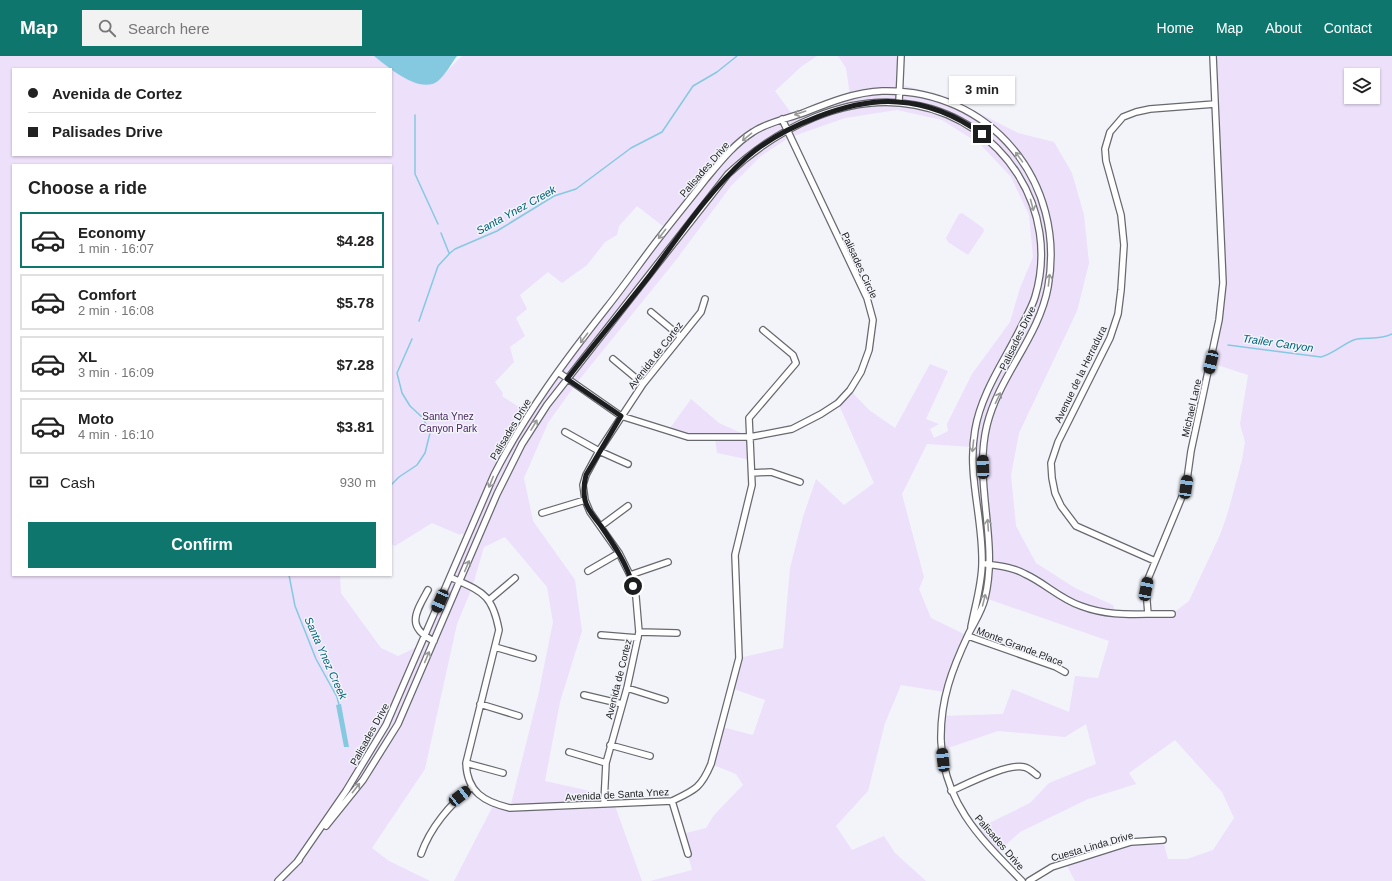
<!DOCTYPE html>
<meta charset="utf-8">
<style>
body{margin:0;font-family:Helvetica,sans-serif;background:#f2f2f2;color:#222;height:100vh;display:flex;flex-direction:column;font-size:15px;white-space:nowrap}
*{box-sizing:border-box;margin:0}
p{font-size:13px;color:#767676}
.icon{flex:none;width:22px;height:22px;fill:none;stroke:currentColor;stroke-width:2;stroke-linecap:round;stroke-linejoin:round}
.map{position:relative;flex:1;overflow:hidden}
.details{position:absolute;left:12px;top:108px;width:380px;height:412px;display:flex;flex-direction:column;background:#fff;border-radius:0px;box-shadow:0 1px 3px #0004}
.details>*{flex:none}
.hud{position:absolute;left:12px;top:12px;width:380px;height:88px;border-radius:0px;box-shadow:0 1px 3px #0004;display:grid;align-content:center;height:88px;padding:0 16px;background:#fff}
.buttons{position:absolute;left:1344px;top:12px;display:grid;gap:8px}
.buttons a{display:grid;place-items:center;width:36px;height:36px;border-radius:0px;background:#fff;box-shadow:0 1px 3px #0004;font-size:20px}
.end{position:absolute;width:18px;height:18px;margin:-9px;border:5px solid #1c1d1e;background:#fff;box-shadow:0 0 0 2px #fff}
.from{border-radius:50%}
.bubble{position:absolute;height:28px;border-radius:0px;background:#fff;box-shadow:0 1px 3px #0004;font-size:13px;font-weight:700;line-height:28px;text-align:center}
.car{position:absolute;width:12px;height:24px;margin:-12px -6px;border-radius:5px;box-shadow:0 0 3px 1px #0007;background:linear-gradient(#222 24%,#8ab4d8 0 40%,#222 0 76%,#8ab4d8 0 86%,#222 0)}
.hud b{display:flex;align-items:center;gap:14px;height:38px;font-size:15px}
.hud b+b{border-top:1px solid #e0e0e0}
.hud i{width:10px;height:10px;background:#222}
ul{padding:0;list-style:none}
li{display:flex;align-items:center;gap:12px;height:56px;margin:0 8px 6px;padding:0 8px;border:2px solid #e0e0e0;border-radius:0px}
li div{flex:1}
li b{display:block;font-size:15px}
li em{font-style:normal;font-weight:700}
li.on{border-color:#0f766e}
li>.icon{width:36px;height:36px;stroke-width:1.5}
h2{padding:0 16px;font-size:18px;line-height:48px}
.pay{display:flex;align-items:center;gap:10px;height:44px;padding:0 16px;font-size:15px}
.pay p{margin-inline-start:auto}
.cta{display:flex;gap:8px;margin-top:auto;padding:8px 16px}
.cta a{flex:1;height:46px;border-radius:0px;background:#0f766e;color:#fff;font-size:16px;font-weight:700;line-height:46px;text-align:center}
header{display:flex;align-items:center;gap:24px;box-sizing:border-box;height:56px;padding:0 20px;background:#0f766e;color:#fff}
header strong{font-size:19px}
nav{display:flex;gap:22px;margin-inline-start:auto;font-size:14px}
.search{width:280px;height:36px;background:#f2f2f2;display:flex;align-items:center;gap:10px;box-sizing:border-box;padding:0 14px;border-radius:0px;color:#767676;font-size:15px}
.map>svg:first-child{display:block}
</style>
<header>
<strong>Map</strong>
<div class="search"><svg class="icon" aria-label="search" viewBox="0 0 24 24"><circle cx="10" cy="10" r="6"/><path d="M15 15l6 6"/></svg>Search here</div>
<nav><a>Home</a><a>Map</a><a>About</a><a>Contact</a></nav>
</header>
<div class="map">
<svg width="1392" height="825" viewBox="0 0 1392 825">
<rect width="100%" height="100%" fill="#f2f4fa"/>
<path fill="#ede0fa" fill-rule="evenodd" d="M0,0h374l9,6 53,20 26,-26h355l-15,10 -27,25 17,23 58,-18 -4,-28 -8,-12h61l-1,28 50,13 70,36 36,9 18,31 12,42 5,48 -12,48 -58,122 -8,42 5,51 20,37 39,25 38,17 3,10 56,-1 17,-13 31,-66 8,-23 14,-52 3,-18 -5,-18 8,-49 -37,-12 11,-61 -9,-246h179v825h-317l-10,-19 66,-20 32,-2 5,19h19l26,-9 21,-32 -12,-26 -47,-52 -46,33 7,11 -48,15 -68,33 -23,21 -22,-23 55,-27 19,-20 47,-19 -10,-40 -21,13 -67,-6 -56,19 -1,-34 62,-2 9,-25 57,23 6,-36 23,2 11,-37 -124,-43 4,-33 -7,-2 -10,-116 -45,-3 -25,50 22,83 -5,12 12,29 37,18 -23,56 -44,-7 -16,38 -17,68 -32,35 16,24 32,-14 11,17 31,28h-276l42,-11 -10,-36 24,-6 8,-13 29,-30 -7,-11 -25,-10 11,-37 31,8 12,-35 -34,-12 8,-30 44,-10 7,-80 13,-51 13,-38 28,26 30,-22 -36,-80 12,-13 19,20 26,18 35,-64 18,7 -22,48 13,5 -9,5 4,9 14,-7 -1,-7 25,-50 38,-52 10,-34 13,-31 -4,-42 -18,-38 -31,-33 -38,-24 -45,-10 -52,8 -57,20 -27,18 -30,30 -55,74 -101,125 -27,38 -24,55 9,43 42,59 7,51 -22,71 -15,79 59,13v9h10l28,78h-188l40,-77 16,4 28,-112 15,-74 -6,-35 -42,-50 -21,10 -12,41 -15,36 -32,145 -53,79 17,13 41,20h-430zM13,13h378v86h-378zM1351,19h22v22h-22zM13,109h378v379l4,2 37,-23 28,12 1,-2 6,5 -46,107 -23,11 -17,-8 -40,-55 -1,-18h-327zM637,150l32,25 -119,150 -35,54 -7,-4 14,-22 -20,-13 1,-3 -8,-11 19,-20 -4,-15 15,-11 -9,-18 11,-9 -7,-14 28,-23 14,11 25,-18 18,-23 12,-7 2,-9z
M962,157l21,15 1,3 -16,24 -20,-13 -2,-4 13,-24z
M691,343l28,24 31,14 1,23 -34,-7 -2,-16h-27l-20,-6z"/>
<path fill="#85c9e1" d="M374,0h83c-6,8 -11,18 -19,25 -18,14 -50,-14 -64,-25z
M341,648l8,43h-5l-8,-42z"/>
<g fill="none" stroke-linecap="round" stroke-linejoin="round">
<path stroke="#85c9e1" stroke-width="1.5" d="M415,59v59l23,50
M441,177l8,20
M419,265l19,-55 12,-13 5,-4 42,-18 57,-35 22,-7 55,-41 31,-16 31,-46 24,-14 20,-16
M1228,289l93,12c13,-3 27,-17 36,-18 12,-2 23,1 35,-5
M391,429l8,-8 18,-12 8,-12 5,-20 -7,-15 -13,-12 -8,-13 -5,-20 15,-34
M289,519l6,31 21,53 21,38 2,8"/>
<g stroke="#67696e" stroke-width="8">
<path id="minor" d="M899,46l2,-46
M651,256l30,25
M613,303l30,25
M558,316l63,44 67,21h62l42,-8 29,-15 17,-11 12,-13 11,-18 8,-22 4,-30 -6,-22 -85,-179
M565,376l34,19 29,13
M752,417l19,-1 29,10
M542,457l43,-13
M601,470l27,-20
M1155,505l-79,-35 -15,-20 -6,-13 -3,-15 -1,-15 7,-21 52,-104 8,-24 3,-24 3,-45 -3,-30 -15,-54 -1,-12 5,-17 13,-15 13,-5 14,-3 65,-5
M986,508c13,2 27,3 39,10 20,9 35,25 56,32 32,12 58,7 91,8
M588,515l31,-18
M630,519l38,-13
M450,521c32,15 42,16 49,53l-33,133c1,29 18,39 44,45l162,-7c23,-11 29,-13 39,-37l28,-106 -4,-103 17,-70 -3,-67 47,-55 -3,-8 -30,-25
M428,534c-12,22 -23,37 6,51
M489,544l26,-22
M1148,558l-2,-25 2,-10 38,-92 5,-36 28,-131 4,-37 -10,-227
M639,576l38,1
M601,579l37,3
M968,580l88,31 9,5
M495,591l38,11
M627,632l38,12
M584,639l38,9
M480,648l39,12
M610,689l40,11
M569,696l37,11
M466,707l37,10
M951,735c16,-7 57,-28 73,-24 5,1 9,5 13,8
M672,745l16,53
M604,747l2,-40 21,-75 12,-56 -3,-35 -6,-22 -11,-22 -29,-41 -5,-12 -2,-15 3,-10 13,-24 44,-67 58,-72 4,-13
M326,770l37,-46 35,-56 99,-230 25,-50 25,-39 181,-231c49,-46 119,-82 187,-69 88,16 146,105 120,192 -3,10 -9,20 -14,30 -16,33 -40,66 -46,103 -8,46 8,87 7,133 0,21 -7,43 -11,64
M421,798c9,-26 29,-50 51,-67
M297,806l49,-71 40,-66 108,-250c31,-61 72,-116 114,-169 19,-24 36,-49 55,-73 14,-18 28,-35 42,-53 15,-18 29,-36 48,-48 15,-10 33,-13 50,-19 25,-10 52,-21 79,-22 108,-3 185,91 166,196 -9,50 -49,89 -61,138 -14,57 12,116 -2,173 -3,13 -10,23 -16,35 -17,36 -29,67 -28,108 3,63 40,98 81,140
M278,825l21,-21
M1029,825l23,-14 79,-25 32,-2"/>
</g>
<use href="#minor" stroke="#fff" stroke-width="5.5"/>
</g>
<defs><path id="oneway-shaft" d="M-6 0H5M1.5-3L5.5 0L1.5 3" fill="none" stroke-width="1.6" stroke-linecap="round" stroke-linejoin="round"/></defs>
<g stroke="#99999a">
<use href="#oneway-shaft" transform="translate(800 57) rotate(161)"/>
<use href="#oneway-shaft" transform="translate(747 81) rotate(141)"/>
<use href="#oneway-shaft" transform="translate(1019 101) rotate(-126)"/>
<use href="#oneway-shaft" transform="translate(1032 149) rotate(75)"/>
<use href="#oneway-shaft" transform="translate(662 178) rotate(128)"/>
<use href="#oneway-shaft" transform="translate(1049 224) rotate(-84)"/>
<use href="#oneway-shaft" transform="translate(584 282) rotate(127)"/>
<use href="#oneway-shaft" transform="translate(998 342) rotate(-64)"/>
<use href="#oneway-shaft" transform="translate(534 369) rotate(-59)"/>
<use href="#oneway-shaft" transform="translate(973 390) rotate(96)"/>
<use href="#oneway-shaft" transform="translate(491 426) rotate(112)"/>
<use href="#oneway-shaft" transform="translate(988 469) rotate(-94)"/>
<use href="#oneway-shaft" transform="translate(467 510) rotate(-67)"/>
<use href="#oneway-shaft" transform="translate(984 544) rotate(-76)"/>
<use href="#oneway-shaft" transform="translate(427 601) rotate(-67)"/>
<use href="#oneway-shaft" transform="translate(356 732) rotate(-52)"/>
</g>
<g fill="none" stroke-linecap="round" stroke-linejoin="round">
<path stroke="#1c1d1e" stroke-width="5" d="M633,530c-6,-22 -19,-41 -32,-60 -6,-8 -14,-16 -16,-26 -2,-9 -1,-17 1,-25l35,-59 -54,-37c27,-35 56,-69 83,-104 30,-40 58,-83 96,-117 35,-31 105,-60 152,-56 31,2 59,14 84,32"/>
</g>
<g text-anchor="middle" stroke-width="3" stroke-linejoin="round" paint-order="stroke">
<g font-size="10" fill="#1c1d1e" stroke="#f2f4fa">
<text transform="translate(704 113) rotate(-49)" y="4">Palisades Drive</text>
<text transform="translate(860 209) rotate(65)" y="4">Palisades Circle</text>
<text transform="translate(1017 282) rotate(-64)" y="4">Palisades Drive</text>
<text transform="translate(655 299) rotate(-52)" y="4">Avenida de Cortez</text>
<text transform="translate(1080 318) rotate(-64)" y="4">Avenue de la Herradura</text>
<text transform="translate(1191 352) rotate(-77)" y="4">Michael Lane</text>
<text transform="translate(510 373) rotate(-59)" y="4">Palisades Drive</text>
<text transform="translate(1020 590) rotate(21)" y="4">Monte Grande Place</text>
<text transform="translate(618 623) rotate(-76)" y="4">Avenida de Cortez</text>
<text transform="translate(369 678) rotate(-61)" y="4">Palisades Drive</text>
<text transform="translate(617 738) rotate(-3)" y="4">Avenida de Santa Ynez</text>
<text transform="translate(1000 786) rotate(49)" y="4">Palisades Drive</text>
<text transform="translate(1092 790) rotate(-16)" y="4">Cuesta Linda Drive</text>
</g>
<g font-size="10" fill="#492663" stroke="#f2f4fa">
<text x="448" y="364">Santa Ynez<tspan x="448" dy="12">Canyon Park</tspan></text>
</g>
<g font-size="11" font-style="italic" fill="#00617a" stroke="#f2f4fa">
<text transform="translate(516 154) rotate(-29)" y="4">Santa Ynez Creek</text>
<text transform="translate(1278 287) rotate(8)" y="4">Trailer Canyon</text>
<text transform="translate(326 602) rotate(66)" y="4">Santa Ynez Creek</text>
</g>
</g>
</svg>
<div class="buttons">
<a><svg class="icon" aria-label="layers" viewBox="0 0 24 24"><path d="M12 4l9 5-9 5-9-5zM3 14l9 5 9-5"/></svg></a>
</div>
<i class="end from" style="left:633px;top:530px"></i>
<i class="end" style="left:982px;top:78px"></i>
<div class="bubble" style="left:949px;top:20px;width:66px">3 min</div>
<i class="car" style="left:1211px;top:306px;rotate:193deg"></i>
<i class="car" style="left:983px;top:411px;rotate:358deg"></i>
<i class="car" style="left:1186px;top:431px;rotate:8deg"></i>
<i class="car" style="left:1146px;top:533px;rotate:11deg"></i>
<i class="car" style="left:440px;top:545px;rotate:203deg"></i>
<i class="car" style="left:943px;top:704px;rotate:354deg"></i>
<i class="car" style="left:460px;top:740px;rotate:52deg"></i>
<div class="hud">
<b><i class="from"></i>Avenida de Cortez</b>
<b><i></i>Palisades Drive</b>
</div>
<section class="details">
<h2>Choose a ride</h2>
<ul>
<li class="on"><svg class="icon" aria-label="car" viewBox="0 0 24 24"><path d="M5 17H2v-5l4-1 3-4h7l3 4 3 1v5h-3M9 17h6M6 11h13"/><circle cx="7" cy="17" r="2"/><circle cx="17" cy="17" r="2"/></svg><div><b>Economy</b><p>1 min · 16:07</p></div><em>$4.28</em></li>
<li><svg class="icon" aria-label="car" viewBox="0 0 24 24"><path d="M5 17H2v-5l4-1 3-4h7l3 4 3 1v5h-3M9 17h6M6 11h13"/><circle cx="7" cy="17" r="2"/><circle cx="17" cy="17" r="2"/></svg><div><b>Comfort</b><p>2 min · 16:08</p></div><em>$5.78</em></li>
<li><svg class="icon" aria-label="car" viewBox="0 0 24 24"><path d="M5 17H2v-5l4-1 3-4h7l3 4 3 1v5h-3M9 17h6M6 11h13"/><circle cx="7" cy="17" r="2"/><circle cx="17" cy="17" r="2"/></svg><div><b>XL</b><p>3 min · 16:09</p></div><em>$7.28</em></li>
<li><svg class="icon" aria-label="car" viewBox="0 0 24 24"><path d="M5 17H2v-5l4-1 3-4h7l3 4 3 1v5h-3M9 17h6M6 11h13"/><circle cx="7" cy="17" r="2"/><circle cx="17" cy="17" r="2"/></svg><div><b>Moto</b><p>4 min · 16:10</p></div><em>$3.81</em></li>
</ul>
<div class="pay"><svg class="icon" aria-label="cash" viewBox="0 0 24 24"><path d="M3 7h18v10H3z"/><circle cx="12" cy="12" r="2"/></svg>Cash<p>930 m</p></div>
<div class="cta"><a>Confirm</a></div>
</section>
</div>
